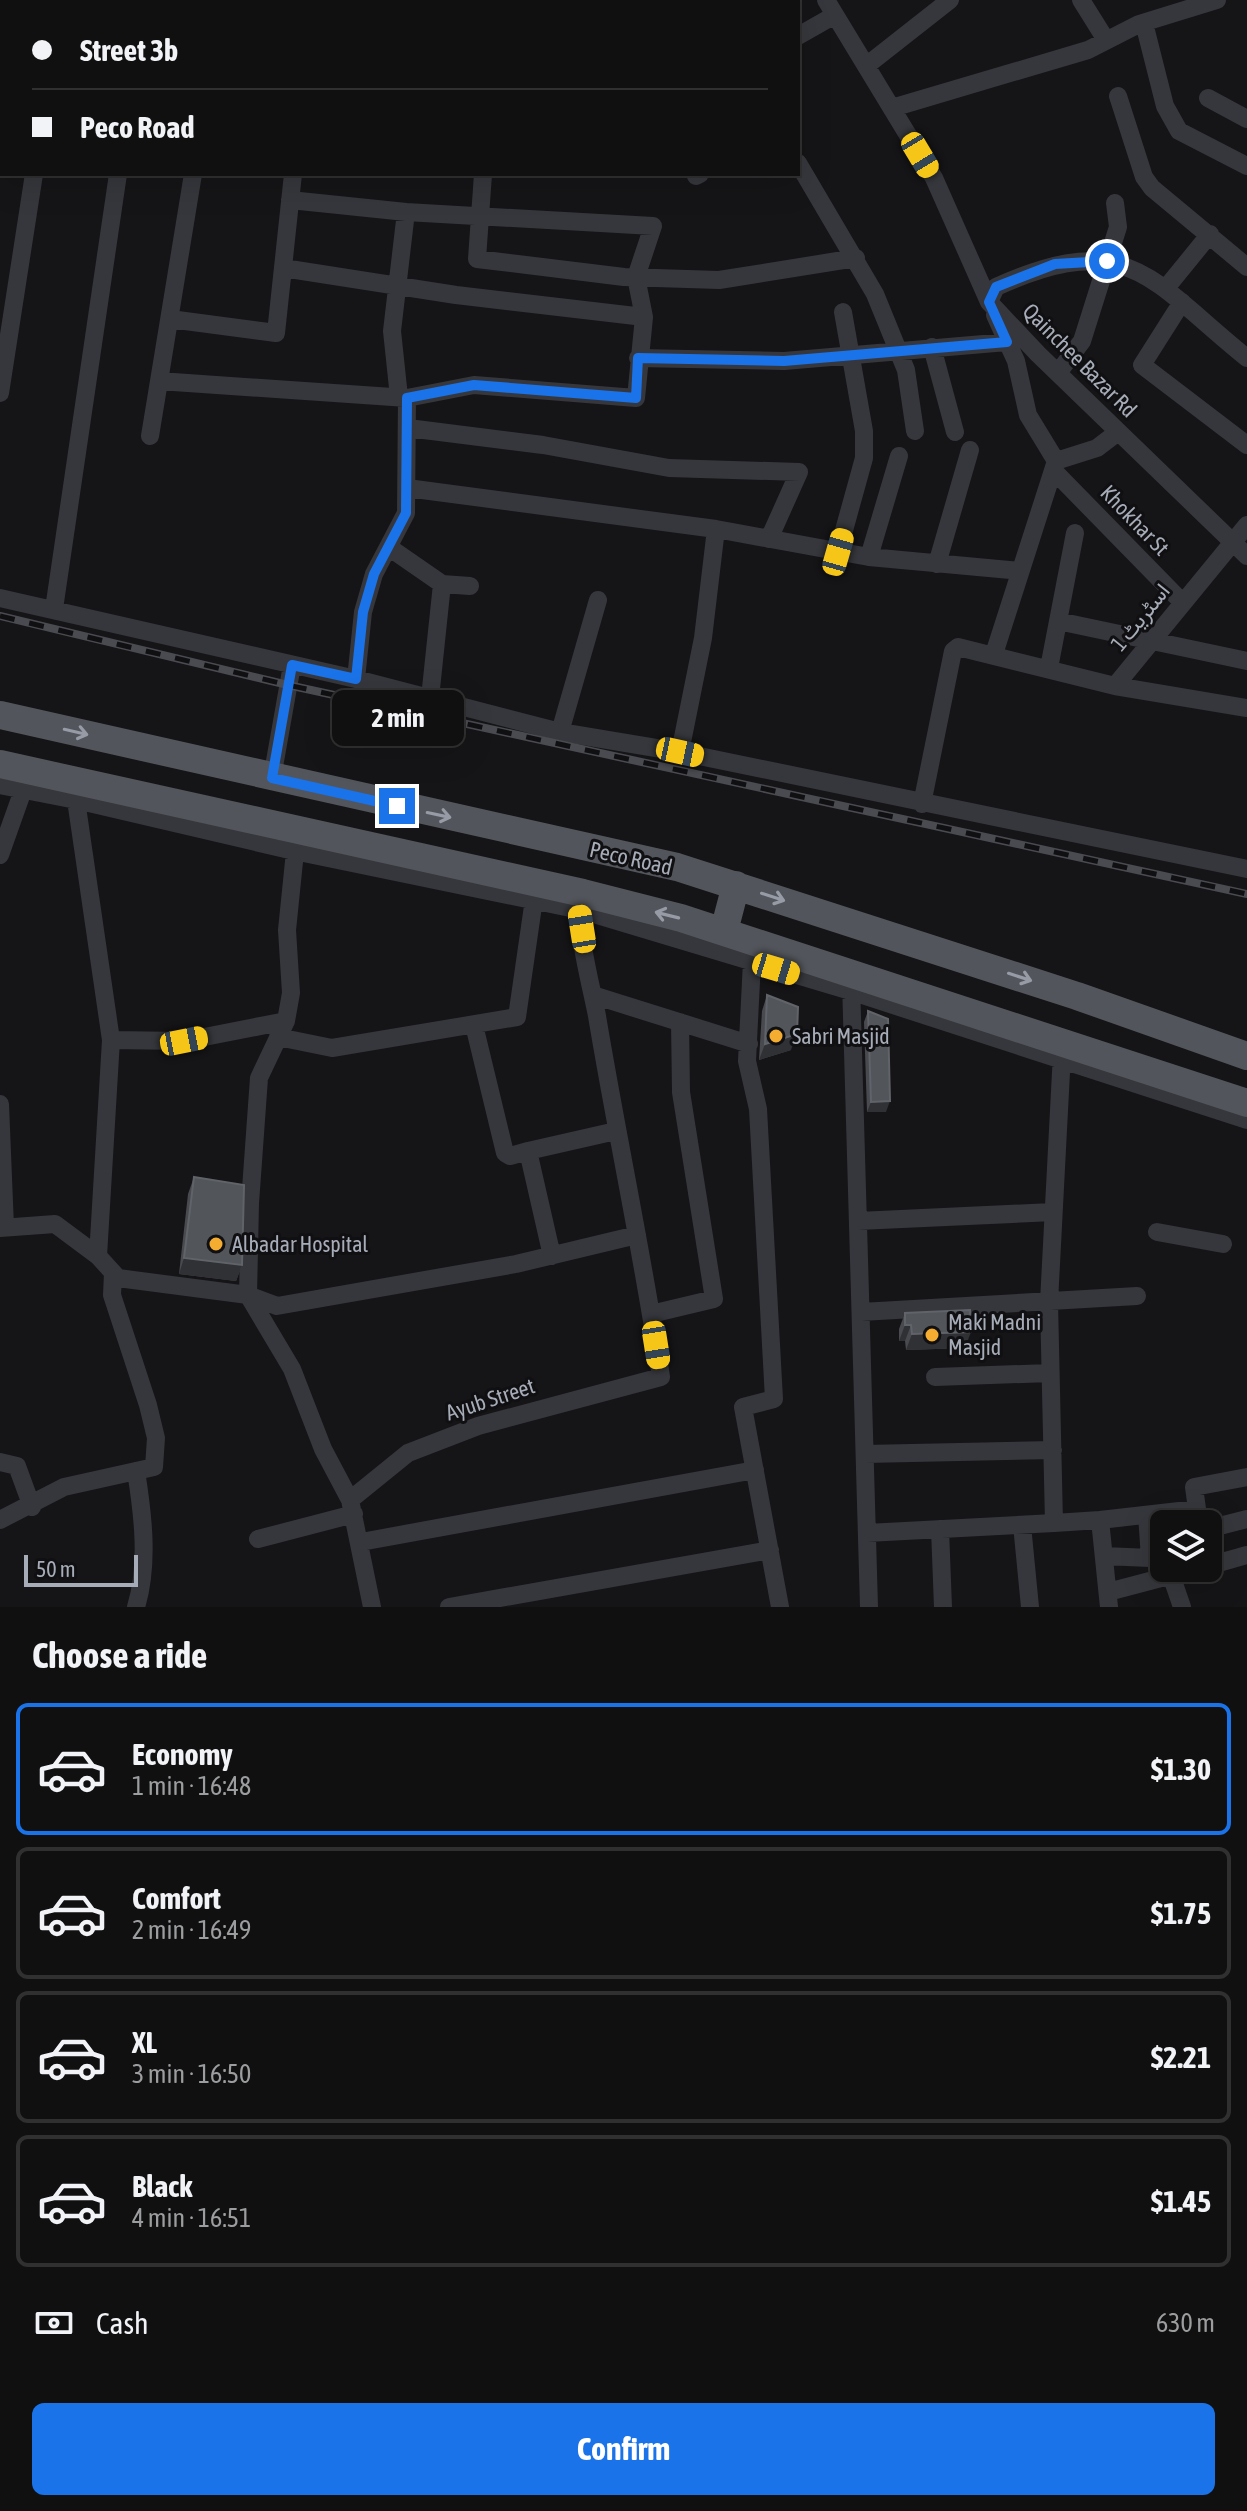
<!DOCTYPE html>
<meta charset="utf-8">
<style>
body{margin:0;font-family:"Asap Condensed",Vazirmatn,sans-serif;background:#19191a;color:#f1f3f6;height:100vh;display:flex;flex-direction:column;font-size:30px;white-space:nowrap}
*{box-sizing:border-box;margin:0}
p{font-size:26px;color:#9c9d9f}
.icon{flex:none;width:44px;height:44px;fill:none;stroke:currentColor;stroke-width:2;stroke-linecap:round;stroke-linejoin:round}
.map{position:relative;height:1607px;overflow:hidden}
.sheet{display:flex;flex-direction:column;background:#101011;flex:1}
.sheet>*{flex:none}
.top-card{position:absolute;left:0px;top:0px;width:800px;height:176px;box-shadow:0 8px 32px #0002,0 0 0 2px #303031;display:grid;align-content:center;height:176px;padding:0 32px;background:#101011}
.buttons{position:absolute;left:1150px;top:1510px;display:grid;gap:16px}
.buttons a{display:grid;place-items:center;width:72px;height:72px;border-radius:12px;background:#101011;box-shadow:0 8px 32px #0002,0 0 0 2px #303031;font-size:40px}
.scale{position:absolute;left:24px;bottom:20px;width:114px;box-sizing:border-box;padding-left:8px;border:4px solid #a7adb8;border-top:0;font-size:22px;line-height:28px;white-space:nowrap;color:#a7adb8;-webkit-text-stroke:6px #101012;paint-order:stroke}
.end{position:absolute;width:36px;height:36px;margin:-18px;border:10px solid #1a73e8;background:#fff;box-shadow:0 0 0 4px #fff}
.from{border-radius:50%}
.bubble{position:absolute;height:56px;border-radius:12px;background:#101011;box-shadow:0 8px 32px #0002,0 0 0 2px #303031;font-size:26px;font-weight:700;line-height:56px;text-align:center}
.car{position:absolute;width:24px;height:48px;margin:-24px -12px;border-radius:10px;box-shadow:0 0 6px 2px #0007;background:linear-gradient(#f5c518 24%,#345 0 40%,#f5c518 0 76%,#345 0 86%,#f5c518 0)}
.top-card b{display:flex;align-items:center;gap:28px;height:76px;font-size:30px}
.top-card b+b{border-top:2px solid #303031}
.top-card i{width:20px;height:20px;background:#f1f3f6}
ul{padding:0;list-style:none}
li{display:flex;align-items:center;gap:24px;height:132px;margin:0 16px 12px;padding:0 16px;border:4px solid #303031;border-radius:12px}
li div{flex:1}
li b{display:block;font-size:30px}
li em{font-style:normal;font-weight:700}
li.active{border-color:#1a73e8}
li>.icon{width:72px;height:72px;stroke-width:1.5}
h2{padding:0 32px;font-size:36px;line-height:96px}
.pay{display:flex;align-items:center;gap:20px;height:88px;padding:0 32px;font-size:30px}
.pay p{margin-inline-start:auto}
.action{display:flex;gap:16px;margin-top:auto;padding:16px 32px}
.action a{flex:1;height:92px;border-radius:12px;background:#1a73e8;color:#fff;font-size:32px;font-weight:700;line-height:92px;text-align:center}
.map>svg:first-child{display:block}
</style>
<div class="map">
<svg width="1247" height="1607" viewBox="0 0 1247 1607">
<rect width="100%" height="100%" fill="#151517"/>
<g fill="none" stroke-linecap="round" stroke-linejoin="round">
<path stroke="#36373c" stroke-width="18" d="M826,0l108,178 55,124 49,52 209,202
M1081,0l25,40
M62,2v-2
M139,2v-2
M222,2v-2
M312,2l1,-2
M536,2l3,-2
M710,2l3,-2
M1144,23l21,83 14,25 68,35
M798,36l37,-21
M866,66l84,-66
M1118,96l26,81 8,11 95,79
M1208,98l39,21
M892,108l196,-58 51,-26 78,-24
M0,113l2,1
M798,163l77,131 31,76 9,61
M483,174l-6,85 147,18 95,3 137,-22
M696,176l4,-2
M290,200l116,12 -14,119 7,66
M406,212l247,14 -17,51 8,40 -8,81 -162,-13 -67,13
M283,268l173,27 188,22
M1166,288l44,-54
M989,302l7,-15c133,-60 154,-7 251,71
M1182,302l-40,63 105,80
M170,319l106,14 17,-159
M932,347l23,85
M638,358l146,3 223,-19
M1058,373l24,-32 36,-114 -3,-24
M159,381l248,17 -1,115 -32,61 -11,38 -7,67
M0,393l34,-219
M408,428l135,17 126,23 130,4 -30,67
M150,436l43,-262
M1056,461l41,-13 21,-16
M1053,470l130,133
M407,488l309,41 153,28 151,14
M390,548l52,36 -12,114
M838,552l26,-94v-27l-21,-119
M869,557l30,-101
M937,564l33,-114
M442,584l28,2
M0,598l356,81 204,53 120,20 567,117
M54,609l64,-435
M1058,621l189,40
M994,654l62,-193 -28,-46 -12,-54 -21,-46
M1049,668l26,-135
M1115,686l132,-161
M560,732l38,-132
M680,752l23,-114 13,-109
M272,778l20,-113
M0,785l76,15 35,240 -13,216 20,22 130,17 29,11 239,-42 121,-29
M76,800l218,51 286,59 270,81 397,129
M922,804l31,-153 5,-4 157,39 132,22
M296,842l-9,88 4,63 -5,28 -27,57 -9,125 -2,92 44,74 31,80 27,51 22,107
M0,855l27,-76
M752,961l-5,100 11,48 16,290 -31,8 37,200
M851,982l18,625
M593,995l156,49
M474,1025l31,128 5,3 18,-5 24,105
M278,1037l54,11 185,-31 17,-118
M111,1040l73,1 102,-20
M1062,1053l-13,249 5,221 46,-3 9,87
M0,1104l5,123
M528,1151l88,-20
M858,1221l195,-9
M0,1228l55,-4 43,32
M1157,1232l66,12
M861,1312l276,-16
M651,1314l63,-15 -33,-207 -1,-70
M935,1377l115,-4
M865,1454l188,-4
M0,1462l17,4 15,41
M350,1500l58,-47 70,-27 183,-49c-18,-121 -44,-241 -64,-361 -6,-32 -21,-84 -16,-115
M0,1520l64,-33 90,-20 2,-29 -8,-33 -36,-110 1,-22
M1100,1520l97,-11 -3,-22 53,-10
M1022,1525l8,82
M940,1529l3,78
M1208,1529l39,-10
M867,1533l187,-10
M258,1539l96,-25
M361,1542l394,-72
M1104,1556l46,2 -3,-43
M1208,1566l39,-11
M1171,1575l11,32
M1108,1592l91,-24
M136,1607c13,-43 7,-92 0,-136
M449,1607l321,-57"/>
<path stroke="#52555b" stroke-width="28" d="M0,715l677,152 400,129 170,60
M0,764l583,129 98,25 566,185
M724,931l12,-46"/>
<g stroke="#494b51" stroke-width="8">
<path id="rail" d="M0,616l288,69 959,209"/>
</g>
<use href="#rail" stroke="#101012" stroke-width="5" stroke-dasharray="15" stroke-linecap="butt"/>
</g>
<path fill="#484a4f" d="M767,995l24,55 -32,10 3,-49z
M868,1011l18,101h-19l-3,-90z
M194,1177l48,88 -6,16 -57,-7 9,-80z
M905,1313l60,35 -59,2 -1,-9h-6v-12z"/>
<path fill="#2f3134" d="M797,1034l-6,16 -32,10 6,-16z
M890,1101l-4,11h-19l4,-10z
M184,1258l58,7 -6,16 -57,-7z
M905,1325h6l-6,16h-6z
M971,1332l-6,16 -59,2 6,-16z"/>
<path fill="#52555a" stroke="#606369" stroke-width="2" d="M767,995l31,12 -1,27 -32,10z
M868,1011l20,8 2,82 -19,1z
M194,1177l50,8 -2,80 -58,-7z
M970,1310l1,22 -59,2 -1,-9h-6v-12z"/>
<defs><path id="oneway-shaft" d="M-6 0H5M1.5-3L5.5 0L1.5 3" fill="none" stroke-width="1.6" stroke-linecap="round" stroke-linejoin="round" transform="scale(2)"/></defs>
<g stroke="#969ba5">
<use href="#oneway-shaft" transform="translate(76 732) rotate(13)"/>
<use href="#oneway-shaft" transform="translate(439 815) rotate(12)"/>
<use href="#oneway-shaft" transform="translate(773 897) rotate(18)"/>
<use href="#oneway-shaft" transform="translate(667 915) rotate(-166)"/>
<use href="#oneway-shaft" transform="translate(1020 977) rotate(18)"/>
</g>
<g fill="none" stroke-linecap="round" stroke-linejoin="round">
<path stroke="#1a73e8" stroke-width="10" d="M397,806l-125,-28 20,-113 64,14 7,-67 11,-38 32,-61 1,-115 67,-13 162,13 2,-40 146,3 223,-19 -18,-40 7,-15 59,-23 52,-3"/>
</g>
<g fill="#f4ac31" stroke="#101012" stroke-width="3">
<circle cx="776" cy="1036" r="8"/>
<circle cx="216" cy="1244" r="8"/>
<circle cx="932" cy="1335" r="8"/>
</g>
<g text-anchor="middle" stroke-width="6" stroke-linejoin="round" paint-order="stroke">
<g font-size="22" fill="#a7adb8" stroke="#101012">
<text transform="translate(1080 360) rotate(45)" y="8">Qainchee Bazar Rd</text>
<text transform="translate(1135 520) rotate(46)" y="8">Khokhar St</text>
<text transform="translate(1140 617) rotate(-51)" y="8">اسٹریٹ 1</text>
<text transform="translate(631 858) rotate(13)" y="8">Peco Road</text>
<text transform="translate(490 1399) rotate(-18)" y="8">Ayub Street</text>
</g>
<g font-size="22" fill="#a7adb8" stroke="#101012" text-anchor="start">
<text x="792" y="1044">Sabri Masjid</text>
<text x="232" y="1252">Albadar Hospital</text>
<text x="948" y="1330">Maki Madni<tspan x="948" dy="25">Masjid</tspan></text>
</g>
</g>
</svg>
<div class="buttons">
<a><svg class="icon" aria-label="layers" viewBox="0 0 24 24"><path d="M12 4l9 5-9 5-9-5zM3 14l9 5 9-5"/></svg></a>
</div>
<div class="scale">50 m</div>
<i class="end from" style="left:1107px;top:261px"></i>
<i class="end" style="left:397px;top:806px"></i>
<div class="bubble" style="left:332px;top:690px;width:132px">2 min</div>
<i class="car" style="left:920px;top:155px;rotate:149deg"></i>
<i class="car" style="left:838px;top:552px;rotate:16deg"></i>
<i class="car" style="left:680px;top:752px;rotate:102deg"></i>
<i class="car" style="left:582px;top:929px;rotate:351deg"></i>
<i class="car" style="left:776px;top:969px;rotate:107deg"></i>
<i class="car" style="left:184px;top:1041px;rotate:79deg"></i>
<i class="car" style="left:656px;top:1345px;rotate:171deg"></i>
<div class="top-card">
<b><i class="from"></i>Street 3b</b>
<b><i></i>Peco Road</b>
</div>
</div>
<section class="sheet">
<h2>Choose a ride</h2>
<ul>
<li class="active"><svg class="icon" aria-label="car" viewBox="0 0 24 24"><path d="M5 17H2v-5l4-1 3-4h7l3 4 3 1v5h-3M9 17h6M6 11h13"/><circle cx="7" cy="17" r="2"/><circle cx="17" cy="17" r="2"/></svg><div><b>Economy</b><p>1 min · 16:48</p></div><em>$1.30</em></li>
<li><svg class="icon" aria-label="car" viewBox="0 0 24 24"><path d="M5 17H2v-5l4-1 3-4h7l3 4 3 1v5h-3M9 17h6M6 11h13"/><circle cx="7" cy="17" r="2"/><circle cx="17" cy="17" r="2"/></svg><div><b>Comfort</b><p>2 min · 16:49</p></div><em>$1.75</em></li>
<li><svg class="icon" aria-label="car" viewBox="0 0 24 24"><path d="M5 17H2v-5l4-1 3-4h7l3 4 3 1v5h-3M9 17h6M6 11h13"/><circle cx="7" cy="17" r="2"/><circle cx="17" cy="17" r="2"/></svg><div><b>XL</b><p>3 min · 16:50</p></div><em>$2.21</em></li>
<li><svg class="icon" aria-label="car" viewBox="0 0 24 24"><path d="M5 17H2v-5l4-1 3-4h7l3 4 3 1v5h-3M9 17h6M6 11h13"/><circle cx="7" cy="17" r="2"/><circle cx="17" cy="17" r="2"/></svg><div><b>Black</b><p>4 min · 16:51</p></div><em>$1.45</em></li>
</ul>
<div class="pay"><svg class="icon" aria-label="cash" viewBox="0 0 24 24"><path d="M3 7h18v10H3z"/><circle cx="12" cy="12" r="2"/></svg>Cash<p>630 m</p></div>
<div class="action"><a>Confirm</a></div>
</section>
